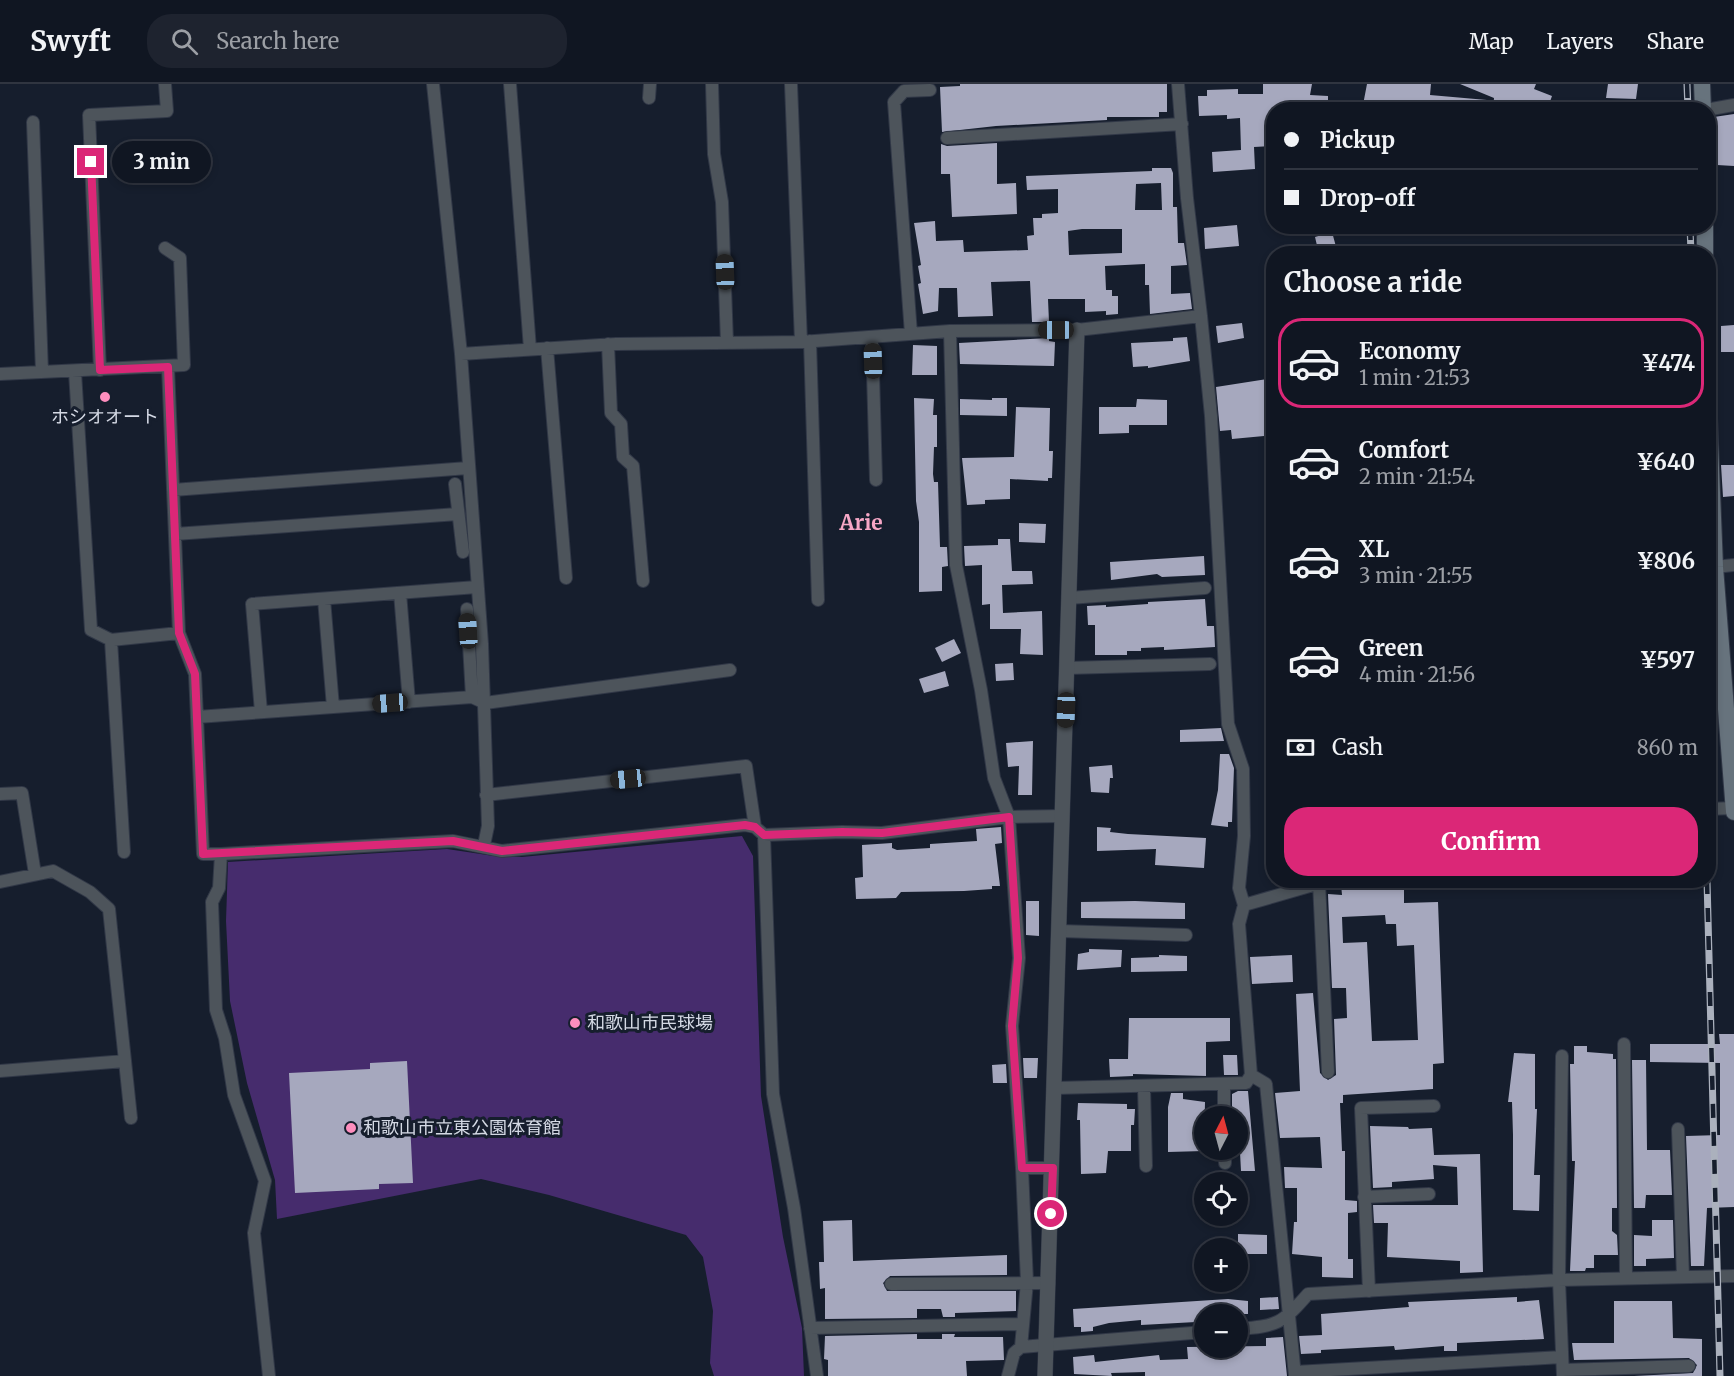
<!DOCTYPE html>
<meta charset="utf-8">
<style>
body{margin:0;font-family:Merriweather,"Noto Sans JP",serif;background:#1e232f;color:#f1f3f6;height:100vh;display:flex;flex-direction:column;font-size:22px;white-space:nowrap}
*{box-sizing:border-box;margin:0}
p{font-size:20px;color:#9c9fa5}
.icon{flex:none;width:33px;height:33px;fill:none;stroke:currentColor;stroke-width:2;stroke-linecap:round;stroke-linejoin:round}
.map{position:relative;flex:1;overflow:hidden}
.drawer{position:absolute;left:1266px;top:162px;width:450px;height:642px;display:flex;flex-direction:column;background:#101622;border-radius:24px;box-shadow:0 3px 9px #0003,0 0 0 2px #303540}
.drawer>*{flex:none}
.hud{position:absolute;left:1266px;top:18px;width:450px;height:132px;border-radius:24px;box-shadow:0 3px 9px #0003,0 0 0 2px #303540;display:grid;align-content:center;height:132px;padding:0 18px;background:#101622}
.needle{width:39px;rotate:6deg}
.tools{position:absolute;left:1194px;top:1022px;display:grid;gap:12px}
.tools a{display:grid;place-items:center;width:54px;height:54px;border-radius:50%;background:#101622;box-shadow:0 3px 9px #0003,0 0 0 2px #303540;font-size:30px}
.end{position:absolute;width:27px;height:27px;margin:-14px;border:8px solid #db2777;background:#fff;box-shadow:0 0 0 3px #fff}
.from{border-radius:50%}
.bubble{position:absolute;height:42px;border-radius:21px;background:#101622;box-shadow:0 3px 9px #0003,0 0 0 2px #303540;font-size:20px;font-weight:700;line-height:42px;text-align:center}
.car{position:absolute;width:18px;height:36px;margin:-18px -9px;border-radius:8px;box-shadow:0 0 4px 2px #0007;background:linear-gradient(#222 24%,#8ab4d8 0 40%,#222 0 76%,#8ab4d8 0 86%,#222 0)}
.hud b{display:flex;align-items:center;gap:21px;height:57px;font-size:22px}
.hud b+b{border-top:2px solid #303540}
.hud i{width:15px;height:15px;background:#f1f3f6}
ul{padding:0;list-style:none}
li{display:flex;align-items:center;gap:18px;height:90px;margin:0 12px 9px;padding:0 6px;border:3px solid transparent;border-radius:24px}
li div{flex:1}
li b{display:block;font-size:22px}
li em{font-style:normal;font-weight:700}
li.active{border-color:#db2777}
li>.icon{width:54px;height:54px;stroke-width:1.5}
h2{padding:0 18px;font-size:27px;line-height:72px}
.pay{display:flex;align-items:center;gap:15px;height:66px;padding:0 18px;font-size:22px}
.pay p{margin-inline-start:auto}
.button{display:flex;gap:12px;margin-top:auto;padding:12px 18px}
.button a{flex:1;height:69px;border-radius:24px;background:#db2777;color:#fff;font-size:24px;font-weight:700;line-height:69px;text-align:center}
header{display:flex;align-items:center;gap:36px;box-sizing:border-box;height:84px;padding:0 30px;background:#101622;border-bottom:2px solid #303540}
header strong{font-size:28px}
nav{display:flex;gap:33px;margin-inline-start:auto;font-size:21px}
.search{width:420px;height:54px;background:#1e232f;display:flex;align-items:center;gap:15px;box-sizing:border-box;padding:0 21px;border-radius:24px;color:#9c9fa5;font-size:22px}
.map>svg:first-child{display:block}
</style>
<header>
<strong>Swyft</strong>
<div class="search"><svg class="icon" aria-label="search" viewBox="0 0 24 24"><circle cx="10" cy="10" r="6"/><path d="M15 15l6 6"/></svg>Search here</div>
<nav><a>Map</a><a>Layers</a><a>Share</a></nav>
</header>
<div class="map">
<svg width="1734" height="1292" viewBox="0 0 1734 1292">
<rect width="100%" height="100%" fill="#161e2d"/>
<path fill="#462c6d" d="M742,752l11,20 8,240 22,141 19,91 2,48h-90l-4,-13 3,-52 -10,-54 -17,-22 -137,-40 -68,-16 -204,40 -2,-39 -28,-97 -17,-82 -4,-80 2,-59 219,-13 47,7 28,1z"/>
<path fill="#a6a8be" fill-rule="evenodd" d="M960,0h207v28h-8v5h-52v3l-111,6 -54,6 -2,-45 20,-1z
M1263,0h49l-2,11 18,1v14h-54v36l-20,1 1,22 -42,3 -1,-20 29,-2 -1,-32 -13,1v-4l-28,1 -1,-20h9v-6l31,-1v5h25z
M1367,0h64l-1,11 57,5v10h-125z
M1460,0h76l-2,5 18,7 -5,14h-54l1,-12z
M1608,0h30l-2,15 -30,-1z
M1734,30v52l-17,-1 1,-36h-4v-12z
M997,59v41l19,-1 1,31 -65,3 -2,-43h-9v-30l6,2z
M1152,84h19l2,5v34h4l1,36h6l3,22 -16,1v28l19,-1 2,16 -42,5 -1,-29h-4v-21l-40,2 1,24h6v6h6v18l-12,1v-4l-21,1v-13h-37l1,23h-17l-2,-41 -39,1 2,34 -35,1 -1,-29h-18l-1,23 -15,3 -5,-30 3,-1 -3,-17 3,-1 -7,-42 21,-2 1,20 27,-1 1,12 64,-2 -1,-14 7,-1 -1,-17h9v-4l16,-1v-24l-31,1 -1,-14 126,-5zM1161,99l1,27h-27l1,-26zM1082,145h40v24l-53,2 -1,-24z
M1237,141l2,21 -34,3 -1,-21z
M1332,148l6,22h-19l-4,-17z
M1242,239l2,15 -26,5 -2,-17z
M1734,241v27h-13v-26z
M1187,253l3,24 -42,7v-2l-15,1 -2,-24 42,-2v-3z
M1049,254v3l6,1 -1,24 -94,-2 -1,-21z
M913,261l24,1v29h-25z
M1274,294v57l-42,4 -1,-9 -11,1 -4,-44z
M914,314l20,1 -1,16h4v32h-3l-1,27 1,8h4l2,65h7l1,19 -6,1v24l-23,1v-70l-3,-21z
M992,314h15v18l-47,-1v-16l32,1z
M1137,315l30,1v25h-38v8l-30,1v-27h37z
M1016,323l34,1 -1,43h4l-1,27h-4v3l-38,-2v20l-25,1v4l-18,1 -5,-47 52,-1z
M1721,381h13v31l-11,1z
M1019,439l27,1 -1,19 -26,-1z
M998,455h12l2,32h20l1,13 -31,1 1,28 39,-2 1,44 -23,-1 1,-25h-31v-25l-8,1v-40l-17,1 -1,-20 34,-1z
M1204,472l1,19 -43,2 -5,-3 -46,6 -1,-18z
M1205,515l2,27h7l1,21 -51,3v-3l-23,1v3h-14v4h-32v-30h-7l-1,-19 19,-1v2l42,-3v-2z
M954,555l7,14 -19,9 -7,-14z
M1013,579l1,17 -18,1 -1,-17z
M945,587l4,15 -25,7 -5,-14z
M1221,644l3,13 -44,1v-12z
M1033,657l-1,54h-14l1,-29 -11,1 -2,-24z
M1220,670h9l5,14 -2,54h-4v5l-17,-2 7,-35z
M1112,681l1,13h-3l-1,15 -18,-1 -2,-25z
M1001,743l1,16 -7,1 5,42h-8v3l-28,2 -63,1 -5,6 -40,1 -1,-21 8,-1 -1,-32 30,-2v5l5,2 33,-2v-4l47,-3 -1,-12z
M1097,743l14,1 -1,4 18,2 78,4 -2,30 -49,-3 1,-16 -59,2z
M1364,799v7l40,-2v15l34,-1 6,161 -11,1v25l-90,6v8h-3l2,48h3v49l12,1v11l-9,1v46h5v19l-31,-1v-20l-30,-3 2,-32h3v-34h-12l-1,-21 38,1 -2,-31 -40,1 -5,-45 25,-2 -4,-97 17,-1 7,80 8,7 8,-5 -2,-56 13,-1 -1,-30h-14l-4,-94 14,1 -1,-11zM1385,831l1,9h10l1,22 17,-1 4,95 -46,1 -5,-99 -24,1 -1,-26z
M1026,817h13v35l-13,-1z
M1135,817l50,2v16l-104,-1v-16z
M1089,865l33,1 -1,17 -44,3 1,-16 11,-2z
M1159,871l28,1v15l-56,1v-14l28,-1z
M1292,871l1,27 -41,2 -2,-27z
M1129,934h101v23l-24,1v34l-73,-2v2l-23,1 -1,-18h19z
M1719,950h15v173l-27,1 -3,58h-13l-5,-130 34,-1v-72l-70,-1v-18h70z
M1574,962h13v6l26,2v5h3l1,149h-5v23l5,4 1,20h-24v13h-8l-1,3h-15l5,-110h-3l-2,-97h4z
M1514,969l21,1v55h2l-3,66h6l-1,36 -26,-1v-75l-1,-33h-4z
M1223,971h14l1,20h-14z
M1023,974h15l-1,20h-13z
M1632,976h14l1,90h23l2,45h-26l-1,13h-11z
M407,977l6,122 -34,1v5l-84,4 -6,-120 81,-4v-6z
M1006,980l1,19h-14l-1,-18z
M1238,1007h10l7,80h-14l-3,-56h-6v-21z
M1171,1009h12v6l22,3 -1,49 -36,1v-45z
M1078,1019l49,1v5h8l-1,16h-3v26h-23l-2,22 -25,1 -1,-54h-3z
M1370,1042l38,1 1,2 23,-1 2,27 46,-1 3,118 -23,1v-12l-73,-4 1,-34h-14l-1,-18h85l-1,-38 -24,-2 1,14 -42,3v5l-19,1z
M852,1136l1,41 154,-6v20l-117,1 -7,7 4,8h129v20l-61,2v4h-12l-2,-8h-24v9l-92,1v-31l-5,1 -1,-27h5l-1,-41z
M1652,1136h21l1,38 -28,1v7h-12v-31l18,1z
M1238,1150l29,1v19h-29z
M1278,1213l1,12 -19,1v-12z
M1517,1213v5l22,-2 5,39 -87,4v8h-13v-5l-49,4 -1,-4 -73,4v3l-20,1 -2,-18 23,-1 -1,-21 88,-7 -1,-5z
M1228,1215l20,2v13h-44v5l-8,3 -55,3v-5l-32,3 -16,4v4l-12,1v-5h-7l-1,-18z
M1614,1217h58l1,37 29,1v37h-68l59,-3 4,-8 -8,-7 -115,2 -2,-17h42z
M917,1250v5h25v-5h13l-1,3h49l1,23 -38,1 1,15h-139v-16l-4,-1 1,-23z
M1283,1253l4,39h-142v-4l-34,1 1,3 -38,-2 -1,-17 21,-2 1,7 64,-7 1,5 28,-1 -1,-12 79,-1v-8z"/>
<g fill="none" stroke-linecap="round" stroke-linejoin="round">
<g stroke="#313847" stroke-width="14">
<path id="minor" d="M433,0l28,270 21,290 6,182 -4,19
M510,0l20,265
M712,0l2,70 8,48 5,141
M791,0l10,258
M649,14l1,-14
M1706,26l28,-5
M33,38l9,250
M947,54l235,-14
M950,247l6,234 25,125 13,88 15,39 10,141 -7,68 10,142
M911,250l-17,-232 10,-11 26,-1
M872,253l4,143
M810,257l8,259
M608,260l3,69 10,11 2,33 10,9 10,115
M547,264l19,230
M461,270l155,-10 185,-2 149,-11 127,-1 124,-14 -14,-118 -9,-114
M168,283l11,266 16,41 2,43 275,-20 13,6 245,-33
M100,286l-11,-255 78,-4 -2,-27
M75,288l16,258 20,10
M0,290l184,-9 -4,-107 -15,-10
M455,400l8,68
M173,406l295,-22
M175,450l283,-20
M1715,483l19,-2
M400,509l9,109
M1069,514l136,-10
M324,515l9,108
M467,525l5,88
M1067,584l143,-4
M261,628l-9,-108 225,-17
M197,633l6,137h18l-2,34 -7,14 4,108 9,28 9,57 31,86 -11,52 15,143
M0,710l22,-1 13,81
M486,711l260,-29 9,61
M1708,725l26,-1
M764,751l9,259 21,114 23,168
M124,768l-13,-212 68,-7
M221,770l232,-13 49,10 243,-26 10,2 9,8 78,-3 40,1 127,-16 54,-1
M0,798l53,-11 37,21 19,17 22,209
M1319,799l9,189
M1244,821l83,-24
M1060,847l126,4
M1624,960l2,234
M1562,972l-3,224 4,96
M0,987l125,-10
M1251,991l15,9 29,292
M1224,1000v32
M1144,1003l2,79
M1055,1004l191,-5 5,-8 -12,-151 5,-19 -5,-17 5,-52 -1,-67 -15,-45 -17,-308 -10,-100
M1678,1045l5,148
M1225,1065v14
M1052,1084h-30l5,114 -6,65 183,-15
M1364,1113l65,-3
M891,1200l158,-1
M1369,1207l-8,-183 73,-2
M810,1244l213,-4
M1238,1245c39,-3 44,-5 70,-35l251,-14 175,-4
M1563,1286l126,-4
M1295,1288l267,-15
M1008,1292l6,-23 7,-6"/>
</g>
<g stroke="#313847" stroke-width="16">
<path id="tertiary" d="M1045,1292l32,-1046"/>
</g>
<g stroke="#313847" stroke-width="18">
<path id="secondary" d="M1702,0l1,26
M1705,142v28
M1708,309l7,174 19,245"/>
</g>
<use href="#minor" stroke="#4d545b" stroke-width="12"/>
<use href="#tertiary" stroke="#4d545b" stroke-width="15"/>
<use href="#secondary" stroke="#67737d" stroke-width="16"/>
<g stroke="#abb1bd" stroke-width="7">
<path id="rail" d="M1687,0l1,26
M1690,142l1,28
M1707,796l13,496"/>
</g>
<use href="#rail" stroke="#161e2d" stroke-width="4.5" stroke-dasharray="14" stroke-linecap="butt"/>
</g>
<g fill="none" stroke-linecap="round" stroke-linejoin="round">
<path stroke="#db2777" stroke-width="8" d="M91,78l9,208 68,-3 11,266 16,41 8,180 250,-13 49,10 243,-26 10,2 9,8 78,-3 40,1 127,-16 9,141 -6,68 10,142h31l-2,46"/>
</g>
<g fill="#fe8ebe" stroke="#161e2d" stroke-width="2">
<circle cx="105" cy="313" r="6"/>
<circle cx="575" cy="939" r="6"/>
<circle cx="351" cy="1044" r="6"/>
</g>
<g text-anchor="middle" stroke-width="6" stroke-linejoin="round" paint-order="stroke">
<g font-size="18" fill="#d4d9e4" stroke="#161e2d" text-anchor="start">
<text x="105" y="339" text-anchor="middle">ホシオオート</text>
<text x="587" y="945">和歌山市民球場</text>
<text x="363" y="1050">和歌山市立東公園体育館</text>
</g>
<g font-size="21" font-weight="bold" fill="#f6a7c6" stroke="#161e2d">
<text x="861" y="446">Arie</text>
</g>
</g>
</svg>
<div class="tools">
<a><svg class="needle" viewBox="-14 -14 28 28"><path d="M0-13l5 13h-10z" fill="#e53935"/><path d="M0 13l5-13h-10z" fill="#9c9fa5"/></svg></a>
<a><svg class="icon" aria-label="locate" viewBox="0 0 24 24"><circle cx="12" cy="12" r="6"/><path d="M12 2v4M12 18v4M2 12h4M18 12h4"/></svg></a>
<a>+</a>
<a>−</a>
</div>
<i class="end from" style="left:1051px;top:1130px"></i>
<i class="end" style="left:91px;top:78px"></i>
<div class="bubble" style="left:112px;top:57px;width:99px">3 min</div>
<i class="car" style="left:725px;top:188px;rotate:358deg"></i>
<i class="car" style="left:1056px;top:246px;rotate:270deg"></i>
<i class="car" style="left:873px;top:277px;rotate:358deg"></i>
<i class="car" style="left:468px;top:547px;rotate:356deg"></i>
<i class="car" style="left:390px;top:619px;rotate:266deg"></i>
<i class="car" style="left:1066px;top:626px;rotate:182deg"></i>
<i class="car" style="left:628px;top:695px;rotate:264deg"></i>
<div class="hud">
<b><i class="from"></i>Pickup</b>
<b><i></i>Drop-off</b>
</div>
<section class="drawer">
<h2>Choose a ride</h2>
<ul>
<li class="active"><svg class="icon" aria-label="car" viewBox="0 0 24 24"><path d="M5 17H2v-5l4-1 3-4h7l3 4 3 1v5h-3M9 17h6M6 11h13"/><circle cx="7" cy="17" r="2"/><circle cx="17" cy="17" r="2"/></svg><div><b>Economy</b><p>1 min · 21:53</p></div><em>¥474</em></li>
<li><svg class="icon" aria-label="car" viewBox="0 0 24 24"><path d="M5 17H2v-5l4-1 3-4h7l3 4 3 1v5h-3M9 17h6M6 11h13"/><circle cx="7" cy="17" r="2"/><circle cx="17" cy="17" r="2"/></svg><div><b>Comfort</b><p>2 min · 21:54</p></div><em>¥640</em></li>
<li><svg class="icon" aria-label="car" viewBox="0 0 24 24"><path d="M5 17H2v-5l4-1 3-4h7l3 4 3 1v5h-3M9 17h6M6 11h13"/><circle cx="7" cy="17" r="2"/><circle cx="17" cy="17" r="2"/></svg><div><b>XL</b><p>3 min · 21:55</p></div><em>¥806</em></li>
<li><svg class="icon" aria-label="car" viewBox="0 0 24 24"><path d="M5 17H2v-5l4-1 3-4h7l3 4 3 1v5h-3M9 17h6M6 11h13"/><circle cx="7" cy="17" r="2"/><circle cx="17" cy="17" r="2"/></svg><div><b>Green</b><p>4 min · 21:56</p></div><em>¥597</em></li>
</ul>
<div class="pay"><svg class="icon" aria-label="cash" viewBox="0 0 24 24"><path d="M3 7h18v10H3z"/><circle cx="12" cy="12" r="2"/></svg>Cash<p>860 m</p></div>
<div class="button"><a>Confirm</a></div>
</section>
</div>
